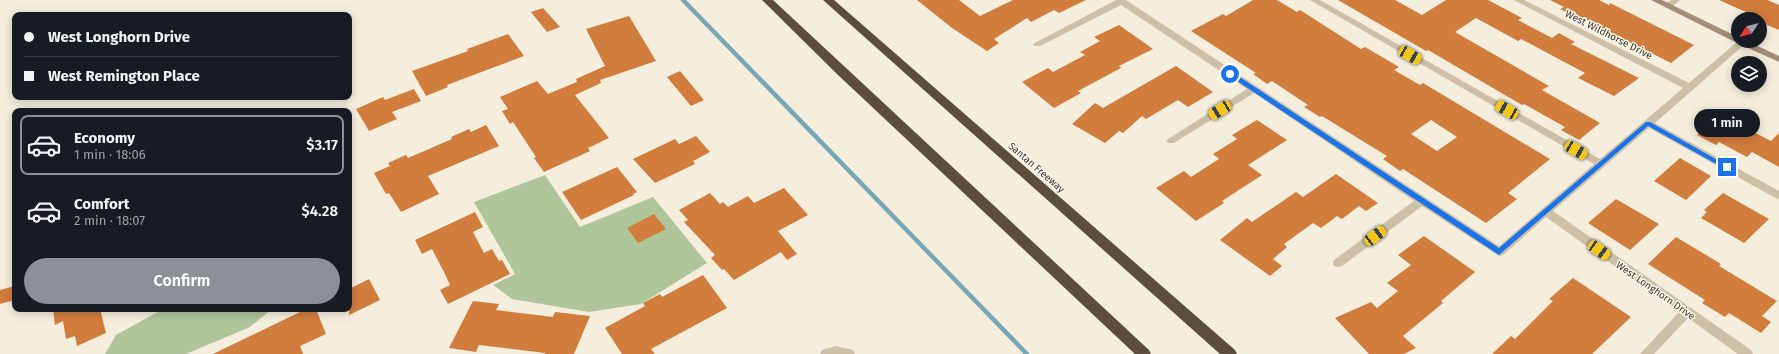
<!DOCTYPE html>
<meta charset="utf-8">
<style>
body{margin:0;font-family:"Fira Sans",sans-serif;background:#20242c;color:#f1f3f6;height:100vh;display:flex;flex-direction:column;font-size:15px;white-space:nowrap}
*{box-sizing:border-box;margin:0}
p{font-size:13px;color:#9ea1a6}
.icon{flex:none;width:22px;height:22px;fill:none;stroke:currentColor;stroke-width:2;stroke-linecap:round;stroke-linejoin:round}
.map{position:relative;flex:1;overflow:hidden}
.panel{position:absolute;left:12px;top:108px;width:340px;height:204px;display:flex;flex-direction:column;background:#171b24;border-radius:8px;box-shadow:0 2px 10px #0003}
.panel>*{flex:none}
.guide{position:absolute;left:12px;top:12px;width:340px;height:88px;border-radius:8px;box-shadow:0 2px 10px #0003;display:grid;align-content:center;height:88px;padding:0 12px;background:#171b24}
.needle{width:26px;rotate:234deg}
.controls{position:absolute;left:1731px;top:12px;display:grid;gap:8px}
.controls a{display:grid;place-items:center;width:36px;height:36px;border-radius:50%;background:#171b24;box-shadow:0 2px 10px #0003;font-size:20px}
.end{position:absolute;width:18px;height:18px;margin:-9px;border:5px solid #1a73e8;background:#fff;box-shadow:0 0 0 2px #fff}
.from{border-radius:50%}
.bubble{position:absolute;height:28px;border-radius:14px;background:#171b24;box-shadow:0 2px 10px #0003;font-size:13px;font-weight:600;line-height:28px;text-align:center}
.car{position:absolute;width:12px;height:24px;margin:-12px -6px;border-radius:5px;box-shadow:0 0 3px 1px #0007;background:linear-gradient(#f5c518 24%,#345 0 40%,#f5c518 0 76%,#345 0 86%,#f5c518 0)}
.guide b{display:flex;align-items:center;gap:14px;height:38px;font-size:15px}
.guide b+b{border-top:1px solid #363941}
.guide i{width:10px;height:10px;background:#f1f3f6}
ul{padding:7px 0 0;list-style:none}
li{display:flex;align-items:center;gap:12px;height:60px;margin:0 8px 6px;padding:0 4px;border:2px solid transparent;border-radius:8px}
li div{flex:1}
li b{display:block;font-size:15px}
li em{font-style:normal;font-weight:600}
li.selected{border-color:#8c9099}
li>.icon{width:36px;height:36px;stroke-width:1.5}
.cta{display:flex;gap:8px;margin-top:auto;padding:8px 12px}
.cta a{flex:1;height:46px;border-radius:24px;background:#8c9099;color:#fff;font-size:16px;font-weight:600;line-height:46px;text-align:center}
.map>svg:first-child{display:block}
</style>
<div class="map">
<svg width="1779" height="354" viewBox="0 0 1779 354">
<rect width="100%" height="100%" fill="#f5eedd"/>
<path fill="#afc69b" d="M545,175l35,52 73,-30 54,66 -66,41 -52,8 -77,-13 -19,-14 22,-11 -41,-72z
M163,309h109l-22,18 -64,27h-81l11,-19z"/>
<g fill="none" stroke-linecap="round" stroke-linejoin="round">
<path stroke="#78a7b5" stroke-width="4.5" d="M683,0l344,354"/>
</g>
<path fill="#d17d3e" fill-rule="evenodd" d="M917,0h42l21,16 33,-16h73l-27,13 -5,-3 -23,12 -4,-4 -33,21 5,4 -12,8 -35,-23z
M1253,0h24l20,12 3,-2 61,39 4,-2 34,20 -5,3 26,15 3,-2 127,76 -42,34 9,6 -31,24 -83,-54 -3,2 -17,-12 4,-3 -65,-40 -2,1 -16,-10 4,-2 -36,-24 -5,3 -14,-10 3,-1 -65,-42 32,-17 3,2zM1431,120l26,17 -20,14 -26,-17z
M1338,0h57l27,15 24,-15h42l34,18 -4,2 34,18 7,-5 16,9 -4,2 68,34 -25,18 -36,-18 7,-5 -64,-34 -3,2 -42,-23 -21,14 94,54 -7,4 58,33 -21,17 -18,-10 4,-3 -41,-23 -2,1 -94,-55 -2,1z
M1550,0h49l10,5 1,-2 84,42 -23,18 -93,-47 -2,1 -16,-8 4,-2z
M1719,0h48l12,5v25l-19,-8v-3h-6l-10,-5 2,-2z
M543,8l17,19 -13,5 -16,-20z
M629,16l27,45 -56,19 1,3 -26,12 34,43 -21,10 2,3 -46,21 -10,-14 2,-1 -23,-35 -3,2 -8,-13 6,-2 -8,-12 37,-16 11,13 29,-12 -1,-3 29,-13 -19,-37z
M1119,25l34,24 -34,17 2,2 -43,23 3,2 -27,15 -32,-26 26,-14 5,4 32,-17 -5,-3 20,-11 -6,-4z
M508,34l16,22 -77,29 1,2 -22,9 -14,-25 56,-20 -1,-2z
M1176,66l37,26 -25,15 -10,-7 -32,19 -4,-3 -19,17 -4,-2 -14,12 -33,-19 23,-21 8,5z
M680,71l24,29 -13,6 -24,-29z
M414,89l7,12 -29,11 5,7 -28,12 -13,-22 27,-12 2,3z
M1719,114l52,27 8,-8v34l-27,-15 -5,5 -28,-15 -3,3 -19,-10z
M1257,120l30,20 -39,25 14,10 -40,26 2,2 -28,18 -40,-33 28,-17 7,6 28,-18 -6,-5 24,-15 -5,-4z
M486,125l13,21 -71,30 11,18 -38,18 -12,-19 -3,1 -12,-21 16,-7 -2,-3 18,-8 2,3 44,-19 -1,-2 18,-8 2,3z
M696,136l14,16 -17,9 2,3 -40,19 -22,-24 42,-20 4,5z
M1680,158l31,18 -25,24 -32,-19z
M617,167l20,25 -4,2 1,1 -53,25 -19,-28z
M1336,174l42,29 -12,8 -7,-5 -17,13 -5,-3 -16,12 -8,-5 -29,21 3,3 -14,12 9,7 -12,10 -50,-36 27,-22 5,4 44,-30 7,5z
M784,188l24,27 -30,16 19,23 -10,6 -6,-8 -47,28 -10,-11 -2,1 -11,-12 4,-3 -31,-33 4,-2 -9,-10 31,-17 10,11 3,-2 5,5 20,-11 6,7z
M1723,193l46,26 -25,24 -43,-25 6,-6 -3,-2z
M1616,199l43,25 -29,26 -42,-27z
M475,212l8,15 -10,5 11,21 8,-4 7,12 3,-1 8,14 -62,30 -8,-14 10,-5 -6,-13 -12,-23 -10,5 -7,-14z
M654,214l12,15 -28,14 -11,-15z
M1424,236l51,36 -34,29 2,2 -40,33 13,12 -12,6h-35l-34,-36 36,-16 6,6 21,-17 -11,-8 24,-18 -13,-10z
M1676,237l45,27 -2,2 58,35 -15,15 9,6 -10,11 -32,-20 -4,4 -23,-14 3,-3 -57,-36z
M703,275l24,33 -76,41 4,5h-33l-17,-26 40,-22 -2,-3 17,-9 2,3z
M1573,278l58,39 -39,37h-100l19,-18 4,3 38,-38 -4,-2z
M369,279l11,21 -31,15v-26z
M15,286v14l-15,4v-14z
M473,301l26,3 -3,6 57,7 2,-5 35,4 -16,38h-29v-1l-66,-8 -3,7 -27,-4z
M53,309h47l6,24 -29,13 -2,-10 -9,3 -3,-18 -8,4z
M299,309h17l10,25 -26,12 3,8h-90l87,-42z"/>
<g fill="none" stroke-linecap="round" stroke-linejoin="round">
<path fill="#cec0a7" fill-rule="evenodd" d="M1116,0h10l373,246 95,-82 -284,-164h10l280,159 83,-71 -169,-88h10l165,83 49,-42h8l-1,3 -90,79 124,68v9l-130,-72 -96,83 198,139 2,4h-15l-50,-36 -34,36h-14l39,-42 -133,-95 -43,38 -4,1 -77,-50 -80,60 -4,1 -4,-1 -1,-3 1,-3 80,-59 -160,-108 -80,50h-6l-2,-2 2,-2 79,-50 -126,-84 -81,41h-6l-1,-2z
M1671,0h9l-9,8h-6v-4z
M836,346l17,4 2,4h-35l2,-4z"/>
<path fill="#a28f78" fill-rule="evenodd" d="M1651,0h11l76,37v4h9l32,15v6l-42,-19z"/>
<path fill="#5c4d3e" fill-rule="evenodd" d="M762,0h11l376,350 2,4h-16l-298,-280z
M823,0h11l401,350 2,4h-17z"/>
</g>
<path fill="#1a73e8" d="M1228,72h4l267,176 147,-126h4l80,45 -1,2h-4l-77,-43 -149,129 -271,-180z"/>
<g text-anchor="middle" stroke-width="3" stroke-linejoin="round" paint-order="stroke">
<g font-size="10" fill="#3a3128" stroke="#fcf7ea">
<text transform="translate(1609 34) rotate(27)" y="4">West Wildhorse Drive</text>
<text transform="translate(1037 167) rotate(41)" y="4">Santan Freeway</text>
<text transform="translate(1656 290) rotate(35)" y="4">West Longhorn Drive</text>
</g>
</g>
</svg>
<div class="controls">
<a><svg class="needle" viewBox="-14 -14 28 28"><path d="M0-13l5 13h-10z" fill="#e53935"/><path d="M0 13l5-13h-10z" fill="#9ea1a6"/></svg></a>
<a><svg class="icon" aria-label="layers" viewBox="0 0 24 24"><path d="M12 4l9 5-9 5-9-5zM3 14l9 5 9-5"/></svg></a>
</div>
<i class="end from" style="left:1230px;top:74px"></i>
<i class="end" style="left:1727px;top:167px"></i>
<div class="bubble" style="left:1694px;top:109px;width:66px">1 min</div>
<i class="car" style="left:1410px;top:55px;rotate:120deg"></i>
<i class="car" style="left:1220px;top:110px;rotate:238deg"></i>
<i class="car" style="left:1507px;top:110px;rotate:300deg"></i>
<i class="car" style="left:1576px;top:150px;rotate:120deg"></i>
<i class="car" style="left:1375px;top:236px;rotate:53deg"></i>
<i class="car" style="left:1599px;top:250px;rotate:125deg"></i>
<div class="guide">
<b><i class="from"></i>West Longhorn Drive</b>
<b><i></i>West Remington Place</b>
</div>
<section class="panel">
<ul>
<li class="selected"><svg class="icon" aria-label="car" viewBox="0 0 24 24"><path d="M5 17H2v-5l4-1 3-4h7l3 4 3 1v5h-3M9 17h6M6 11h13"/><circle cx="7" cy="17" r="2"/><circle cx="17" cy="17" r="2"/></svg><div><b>Economy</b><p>1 min · 18:06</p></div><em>$3.17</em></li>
<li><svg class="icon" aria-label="car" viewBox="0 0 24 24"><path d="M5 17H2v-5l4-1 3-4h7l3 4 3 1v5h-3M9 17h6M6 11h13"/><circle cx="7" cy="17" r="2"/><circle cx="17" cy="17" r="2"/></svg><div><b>Comfort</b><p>2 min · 18:07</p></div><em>$4.28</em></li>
</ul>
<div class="cta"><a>Confirm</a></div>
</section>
</div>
